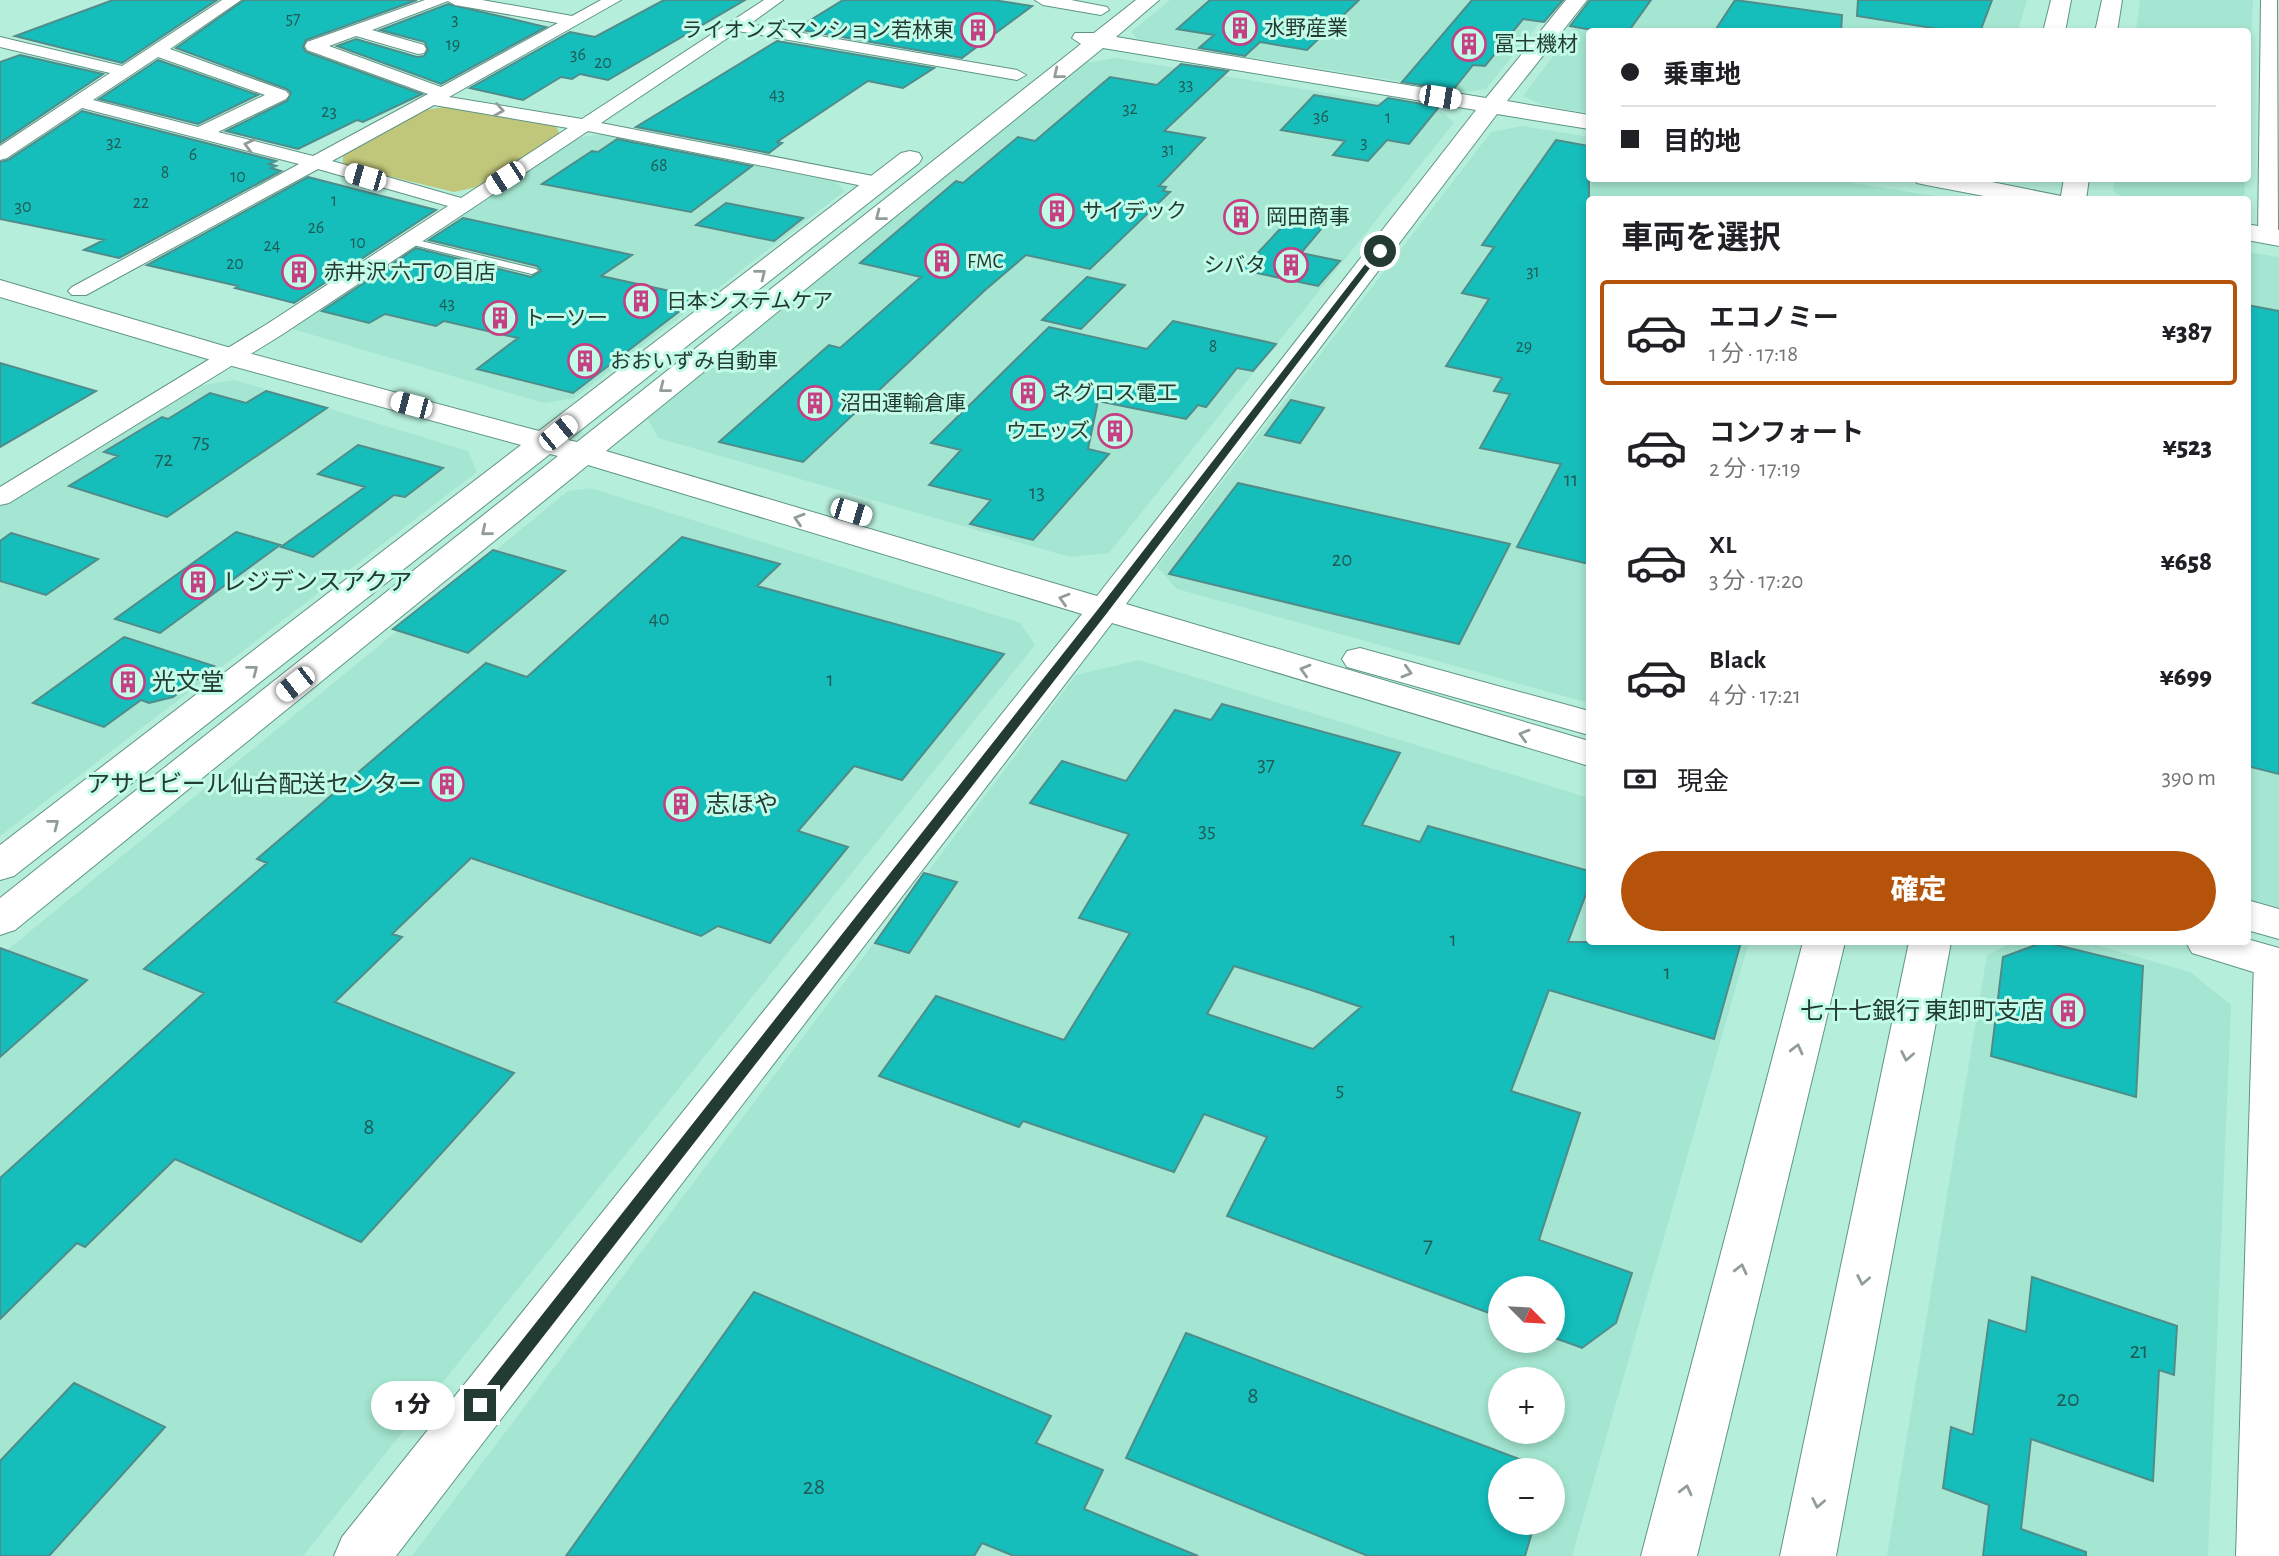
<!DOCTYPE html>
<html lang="ja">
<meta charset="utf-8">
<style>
body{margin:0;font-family:"Alegreya Sans","Noto Sans JP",sans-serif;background:#f6f6f6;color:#202124;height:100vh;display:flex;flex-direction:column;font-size:26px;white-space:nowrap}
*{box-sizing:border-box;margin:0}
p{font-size:23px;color:#757577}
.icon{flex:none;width:38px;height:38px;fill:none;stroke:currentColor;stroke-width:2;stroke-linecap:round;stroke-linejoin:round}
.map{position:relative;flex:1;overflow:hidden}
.sheet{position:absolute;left:1586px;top:196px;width:665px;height:749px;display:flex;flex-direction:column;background:#fff;border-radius:7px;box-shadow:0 4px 10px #0003}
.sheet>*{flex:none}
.top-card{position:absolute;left:1586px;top:28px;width:665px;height:154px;border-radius:7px;box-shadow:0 4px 10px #0003;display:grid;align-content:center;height:154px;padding:0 35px;background:#fff}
.needle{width:46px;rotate:114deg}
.controls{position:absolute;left:1488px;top:1276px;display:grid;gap:14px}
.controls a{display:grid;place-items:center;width:77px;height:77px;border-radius:50%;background:#fff;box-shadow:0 4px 10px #0003;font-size:35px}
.end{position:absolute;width:32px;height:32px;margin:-16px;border:9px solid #243b34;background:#fff;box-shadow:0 0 0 4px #fff}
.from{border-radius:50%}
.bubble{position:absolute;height:49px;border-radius:24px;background:#fff;box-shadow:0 4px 10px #0003;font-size:23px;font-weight:800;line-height:49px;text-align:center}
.car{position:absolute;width:21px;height:42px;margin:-21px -10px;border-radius:9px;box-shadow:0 0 5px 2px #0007;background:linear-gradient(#fff 24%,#345 0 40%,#fff 0 76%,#345 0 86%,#fff 0)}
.top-card b{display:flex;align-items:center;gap:24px;height:66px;font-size:26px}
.top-card b+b{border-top:2px solid #e0e0e0}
.top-card i{width:18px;height:18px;background:#202124}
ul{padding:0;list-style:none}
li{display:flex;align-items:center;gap:21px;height:105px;margin:0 14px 10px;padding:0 21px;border:4px solid transparent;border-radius:7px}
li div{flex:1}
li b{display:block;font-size:26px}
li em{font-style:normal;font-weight:800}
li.on{border-color:#b45309}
li>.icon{width:63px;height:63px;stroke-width:1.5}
h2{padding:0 35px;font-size:32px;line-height:84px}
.pay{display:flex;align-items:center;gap:18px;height:77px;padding:0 35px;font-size:26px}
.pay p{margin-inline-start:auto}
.primary-button{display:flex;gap:14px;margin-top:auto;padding:14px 35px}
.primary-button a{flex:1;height:80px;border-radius:42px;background:#b45309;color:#fff;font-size:28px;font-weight:800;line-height:80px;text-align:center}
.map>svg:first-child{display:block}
</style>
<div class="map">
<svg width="2279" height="1556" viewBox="0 0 2279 1556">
<rect width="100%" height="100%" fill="#b6eedc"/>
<path fill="#a4e6d1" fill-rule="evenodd" d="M1170,0h388l-72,89 -20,3 -329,-53 -6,-7z
M1596,0h431l-9,31 -429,1v81l-47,-8 -19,-9z
M2140,0h113l-6,130v-98l-111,-1z
M1116,58l327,54 11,11 -345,430 -39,4 -412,-119 -10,-19 436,-356z
M1523,126l66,11v41l241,1 122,20 -363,1v503l-412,-114 -20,-22 334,-435z
M601,134l235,48 9,9 -271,207 -30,5 -255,-75 282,-189z
M2115,179h130l-1,20h-118l-13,-8z
M2247,252l32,5v655l-32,-9z
M235,380l233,71 9,21 -477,364v-329l197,-121z
M591,488l429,135 15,22 -732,911h-303v-600l568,-465z
M1139,660l450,138v144h160l-177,614h-1160l664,-881zM1500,1288h52v52h-52zM1500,1379h52v53h-52zM1500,1470h52v52h-52z
M2013,942h72l105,30 41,33 -23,551h-321l100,-601z"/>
<path fill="#c0c77a" d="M445,107l111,19 4,9 -83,52 -23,5 -111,-27v-10l82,-45z"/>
<path fill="#15bdbb" stroke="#508c8a" stroke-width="2" fill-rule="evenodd" d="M113,0h104l-95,63 -107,-27z
M244,0h173l-111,40 -3,7 3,5 116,42 -59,28 -6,-2 -59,29 -72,-18 61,-30 4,-8 -4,-4 -111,-41z
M664,0h81l-137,80 -28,-6 -8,5 -11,-2 -38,23 -53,-12 100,-56 25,5z
M843,0h150l39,6 -70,52 -166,-29z
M1210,0h149l-52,50 -47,-8 -15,14 -46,-8 15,-13 -37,-6z
M1472,0h91l-19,22 -21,-3 -38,47 -12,-1 -20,25 -51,-8z
M1590,0h61l-23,32h-24l-34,-6z
M1735,0l107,15 -1,17h-127z
M1858,0h134l-12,32h-23l-100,-16z
M448,4l98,23 -105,57 -104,-38 19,-7 61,18 7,-1 4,-6 -3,-8 -45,-12z
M777,41l157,27 -31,20 -35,-7 -91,61 5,1 -13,10 -133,-26z
M20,55l83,19 -103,69v-81z
M158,60l100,35 -60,29 -99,-25z
M1181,64l47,7 -64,60 41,7 -46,48 7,1 -3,4 7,1 -80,77 -64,-14 -42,36 -181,171 -84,-20 110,-97 11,3 81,-71 -61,-14 96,-82 7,2 55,-46 17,4 75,-64 47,8z
M1314,95l64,11 10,-8 51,9 -30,37 -22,-4 -19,21 -35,-6 12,-14 -64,-11z
M82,111l194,50 -7,3 7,2 -5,2 10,3 -162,87 -35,-8 20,-10 -104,-21v-57l8,-2z
M617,139l135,27 -61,46 -149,-28 50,-33 6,1z
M1556,140l33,6v418l-72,-17 44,-83 -81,-16 30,-54 -16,-3 8,-13 -56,-12 43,-67 -27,-6 32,-46 -12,-2z
M308,177l128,33 -142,93 -59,-15 3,-2 -91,-21z
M726,203l77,15 -29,23 -78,-16z
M1292,216l35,6 -26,31 39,8 -22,25 -76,-16z
M463,218l169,37 -31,21 97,21 -125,96 -96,-24 41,-31 -74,-17 -8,5 -51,-12 -16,9 -47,-12 94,-63 115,29 10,-6 -4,-5 -108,-26z
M1087,277l38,8 -44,44 -39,-9z
M2247,305l32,6v463l-32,-8z
M1173,321l103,23 -23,27 -16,-3 -31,39 -8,-2 -12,14 -88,-18 -10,48 21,5 -76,86 -63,-16 21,-24 -62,-15 32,-35 -30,-7 118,-116 98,22z
M0,363l96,28 -96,56z
M266,391l61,17 -160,109 -98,-31 49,-30 -14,-4 58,-35 6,2 42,-26 36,10z
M1291,400l33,8 -24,35 -35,-8z
M358,445l85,23 -38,29 -11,-2 -81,62 -32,-10 84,-60 -47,-13z
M1238,483l272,61 -51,100 -290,-70z
M236,532l44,13 -120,88 -45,-14z
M11,533l87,26 -52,36 -46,-14v-40z
M682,537l98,27 -23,22 247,68 -102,126 -48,-14 -56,65 50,16 -78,96 -52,-17 -17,10 -230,-78 -79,76 10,3 -67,65 179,71 -153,169 -186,-83 -90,88 -8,-4 -77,76v-141l204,-185 -60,-24 123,-106 -10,-4 229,-196 41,14z
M493,550l72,21 -97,82 -75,-24z
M124,637l90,29 -41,31 -24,6 -8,-3 -37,27 -71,-24z
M1222,704l178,49 -38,72 58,17 8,-16 161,45v15l-21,56h173l-27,97 -165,-49 -38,101 69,22 -41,127 93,33 -16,50 -34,25 -30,-11v-49h-52v29l-273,-101 40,-79 -63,-23 -30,58 -151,-51 -4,6 -140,-51 57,-80 128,44 66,-107 -51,-15 50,-84 -99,-31 32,-42 64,20 49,-71 36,10zM1234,966l77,24 50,17 -48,42 -106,-35z
M924,873l33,9 -48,71 -34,-10z
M2044,942l99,24 -7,131 -145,-41 12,-99z
M0,948l87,32 -87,77z
M2032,1277l145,49 -3,49 -15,-5 -6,111 -122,-42 -10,90 65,23v4h-103l6,-51 -46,-17 8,-61 22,8 16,-115 37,12z
M754,1292l297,124 -15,27 67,27 -19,39 114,47h-184l-32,-13 -8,13h-408z
M1186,1333l362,137h-48v52h35l-10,34h-157l-242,-98z
M74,1383l91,44 -116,129h-49v-95z"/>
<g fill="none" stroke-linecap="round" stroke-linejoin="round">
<g stroke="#5f9585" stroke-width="2">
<path id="lane" d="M409,238l127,31 2,2 -6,3 -127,-31v-4z"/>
</g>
<g stroke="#5f9585" stroke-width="2">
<path id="street" d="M222,0h19l-71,49 116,42 3,4 -3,4 -68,33 95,24 115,-62 -121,-44 -2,-4 2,-4 118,-42h57l90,16 29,-16h20l-172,97 133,22 182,-119h19l-33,24 267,46 9,5 -9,5 -279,-49 -137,92 277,54 10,6 -3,4 -7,2 -290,-58 -305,203 -274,169 -9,2v-18l267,-163 181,-118 -130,-37 -232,126h-14l-4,-4 4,-4 227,-123 -217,-56 -75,50 -7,2v-14l110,-73 -110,-26v-10l122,29zM448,1l7,4 103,18 -117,64 -112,-41 27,-10 62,18 6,-1 2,-4 -2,-4 -52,-15zM158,57l107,38 -67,32 -105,-27zM434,105l134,23 -107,70 -129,-37z
M1035,0h36l36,7 2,3 -8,5 -58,-10z
M2261,0h16l1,236 -3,4h-14l-3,-4z
M2270,950l9,3v603h-43l18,-594 4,-8z"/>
</g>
<g stroke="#5f9585" stroke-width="2">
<path id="secondary" d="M1136,0h23l-43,37 370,61 80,-98h21l-80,101 82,14v14l-92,-15 -371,490 463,137v25l-477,-143 -716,933h-62l8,-19 740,-923 -494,-149 -573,465 -15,5v-37l558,-442 -8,-2 -536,422 -14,4v-35l521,-400 -300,-82 -221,-66v-17l241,71 298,80 362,-278 9,-2 9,2 3,5 -3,5 -351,277 9,2 504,-398 -9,-6 3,-5h19zM1103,48l373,62 -379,486 -491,-145z
M2051,0h20l-6,32h-22z
M2102,0h20l-5,32h-22z
M1914,178h58l89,18 3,-18h25l-3,22h-81l-79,-15 -9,-2z
M2247,224l32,6v16l-32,-6z
M1360,648l229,63v24l-242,-68 -5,-8 5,-8z
M2247,900l32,9v30l-32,-9z
M2247,939l32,9v32l-87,-27 -6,-11h61z
M1803,942h42l-148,614h-56z
M1909,942h42l-115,614h-56z"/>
</g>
<use href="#lane" fill="#fff" fill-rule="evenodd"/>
<use href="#street" fill="#fff" fill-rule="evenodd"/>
<use href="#secondary" fill="#fff" fill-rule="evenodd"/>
</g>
<defs><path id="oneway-chevron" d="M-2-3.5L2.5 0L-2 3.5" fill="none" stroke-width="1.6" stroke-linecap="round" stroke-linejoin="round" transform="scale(1.75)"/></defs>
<g stroke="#929d9a">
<use href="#oneway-chevron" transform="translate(1058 74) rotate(141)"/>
<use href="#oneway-chevron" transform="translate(499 110) rotate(9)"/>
<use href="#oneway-chevron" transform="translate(249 145) rotate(-166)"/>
<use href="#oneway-chevron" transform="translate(880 216) rotate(142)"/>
<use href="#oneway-chevron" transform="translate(761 274) rotate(-38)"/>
<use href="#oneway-chevron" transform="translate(664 388) rotate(142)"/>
<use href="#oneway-chevron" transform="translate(799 519) rotate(-163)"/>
<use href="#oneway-chevron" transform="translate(486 531) rotate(141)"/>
<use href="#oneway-chevron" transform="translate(1064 599) rotate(-163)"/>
<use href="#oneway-chevron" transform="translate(253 670) rotate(-38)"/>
<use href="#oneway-chevron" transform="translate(1305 670) rotate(-164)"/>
<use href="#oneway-chevron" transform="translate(1407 672) rotate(16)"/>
<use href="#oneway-chevron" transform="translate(1524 735) rotate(-164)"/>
<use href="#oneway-chevron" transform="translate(54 824) rotate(-38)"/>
<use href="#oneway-chevron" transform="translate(1797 1049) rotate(-76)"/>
<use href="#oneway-chevron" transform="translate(1907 1056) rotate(101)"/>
<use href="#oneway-chevron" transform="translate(1741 1269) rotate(-76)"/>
<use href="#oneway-chevron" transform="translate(1863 1280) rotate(101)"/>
<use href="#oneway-chevron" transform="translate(1686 1490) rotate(-76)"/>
<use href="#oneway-chevron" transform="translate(1818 1503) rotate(101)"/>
</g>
<path fill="#243b34" d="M1377,249l6,2 -276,362 -621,797h-11l-3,-5 3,-5 624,-792z"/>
<defs>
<g id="building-ring" transform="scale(1.75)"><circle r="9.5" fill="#c2fce9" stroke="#c54083" stroke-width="1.5"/><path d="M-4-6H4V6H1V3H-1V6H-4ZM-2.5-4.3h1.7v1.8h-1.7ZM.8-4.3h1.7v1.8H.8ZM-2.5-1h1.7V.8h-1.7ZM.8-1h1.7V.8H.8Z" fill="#c54083"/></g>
</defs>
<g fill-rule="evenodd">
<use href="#building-ring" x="1240" y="28"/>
<use href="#building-ring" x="978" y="30"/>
<use href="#building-ring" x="1469" y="44"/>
<use href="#building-ring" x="1057" y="211"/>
<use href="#building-ring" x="1241" y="217"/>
<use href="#building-ring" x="942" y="261"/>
<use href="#building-ring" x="1291" y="265"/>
<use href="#building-ring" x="299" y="272"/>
<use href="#building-ring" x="641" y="301"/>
<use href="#building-ring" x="500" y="318"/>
<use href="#building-ring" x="585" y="361"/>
<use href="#building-ring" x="1028" y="393"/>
<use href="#building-ring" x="815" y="403"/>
<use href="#building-ring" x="1115" y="431"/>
<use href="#building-ring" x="198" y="582"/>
<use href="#building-ring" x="128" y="682"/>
<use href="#building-ring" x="447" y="784"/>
<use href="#building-ring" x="681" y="804"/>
<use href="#building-ring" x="2068" y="1011"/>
</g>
<g text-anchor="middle" stroke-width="6" stroke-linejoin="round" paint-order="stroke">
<g font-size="18" fill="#205c56">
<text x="293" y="24">57</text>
<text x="455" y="25">3</text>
<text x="453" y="50">19</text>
<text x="578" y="60">36</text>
<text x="603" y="68">20</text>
<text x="1186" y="90">33</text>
<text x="777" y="100">43</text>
<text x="1130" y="114">32</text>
<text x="329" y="117">23</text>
<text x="1321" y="122">36</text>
<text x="1388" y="123">1</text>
<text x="114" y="148">32</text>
<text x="1364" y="148">3</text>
<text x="1168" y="155">31</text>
<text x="193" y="160">6</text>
<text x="659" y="171">68</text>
<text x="165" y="178">8</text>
<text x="238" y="182">10</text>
<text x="334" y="206">1</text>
<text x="141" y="208">22</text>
<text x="23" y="212">30</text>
<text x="316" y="233">26</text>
<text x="358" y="248">10</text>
<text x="272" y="251">24</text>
<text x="235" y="269">20</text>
<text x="1533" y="277">31</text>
<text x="447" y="309">43</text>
<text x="1213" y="352">8</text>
<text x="1524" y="352">29</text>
</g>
<g font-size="21" fill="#243b34" stroke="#c2fce9" text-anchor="start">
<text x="1264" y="35">水野産業</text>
<text x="954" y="37" text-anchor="end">ライオンズマンション若林東</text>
<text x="1494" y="51">冨士機材</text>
<text x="1082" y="218">サイデック</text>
<text x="1266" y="224">岡田商事</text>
<text x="967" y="268">FMC</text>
<text x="1266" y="272" text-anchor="end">シバタ</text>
<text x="324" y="279">赤井沢 六丁の目店</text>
<text x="666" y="308">日本システムケア</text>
<text x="524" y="325">トーソー</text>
<text x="610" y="368">おおいずみ自動車</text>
<text x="1052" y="400">ネグロス電工</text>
<text x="840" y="410">沼田運輸倉庫</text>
<text x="1090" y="438" text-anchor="end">ウエッズ</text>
</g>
<g font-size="21" fill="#205c56">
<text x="201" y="448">75</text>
<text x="164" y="466">72</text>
<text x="1571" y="486">11</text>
<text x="1037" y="499">13</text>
<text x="1342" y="566">20</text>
<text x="659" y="625">40</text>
<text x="830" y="686">1</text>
<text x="1266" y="771">37</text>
<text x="1207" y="837">35</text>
<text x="1453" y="946">1</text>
<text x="1667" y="979">1</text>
<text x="1340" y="1096">5</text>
</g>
<g font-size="24" fill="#243b34" stroke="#c2fce9" text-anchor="start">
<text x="222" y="590">レジデンスアクア</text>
<text x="152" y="690">光文堂</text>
<text x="422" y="792" text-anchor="end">アサヒビール仙台配送センター</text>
<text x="706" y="812">志ほや</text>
<text x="2044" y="1019" text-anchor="end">七十七銀行 東卸町支店</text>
</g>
<g font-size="24" fill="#205c56">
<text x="369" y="1134">8</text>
<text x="1428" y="1252">7</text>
<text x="2139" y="1358">21</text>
<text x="1253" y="1403">8</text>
<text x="2068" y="1406">20</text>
<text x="814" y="1494">28</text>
</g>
</g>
</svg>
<div class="controls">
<a><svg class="needle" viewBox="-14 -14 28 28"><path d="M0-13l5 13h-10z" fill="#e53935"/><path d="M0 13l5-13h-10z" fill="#757577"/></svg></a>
<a>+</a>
<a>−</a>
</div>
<i class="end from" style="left:1380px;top:251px"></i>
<i class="end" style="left:480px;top:1405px"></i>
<div class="bubble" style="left:371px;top:1381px;width:84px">1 分</div>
<i class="car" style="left:1440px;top:97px;rotate:99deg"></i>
<i class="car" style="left:365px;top:177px;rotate:286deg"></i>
<i class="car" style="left:505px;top:178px;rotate:237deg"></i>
<i class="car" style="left:411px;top:405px;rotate:285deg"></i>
<i class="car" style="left:558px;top:433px;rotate:51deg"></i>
<i class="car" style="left:851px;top:512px;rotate:107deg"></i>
<i class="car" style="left:295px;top:684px;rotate:232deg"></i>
<div class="top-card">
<b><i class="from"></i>乗車地</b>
<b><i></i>目的地</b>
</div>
<section class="sheet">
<h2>車両を選択</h2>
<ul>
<li class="on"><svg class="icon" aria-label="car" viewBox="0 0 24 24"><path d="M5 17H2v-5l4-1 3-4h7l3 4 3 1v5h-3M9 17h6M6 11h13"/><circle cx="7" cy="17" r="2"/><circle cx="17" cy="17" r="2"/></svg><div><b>エコノミー</b><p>1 分 · 17:18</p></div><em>¥387</em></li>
<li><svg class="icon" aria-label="car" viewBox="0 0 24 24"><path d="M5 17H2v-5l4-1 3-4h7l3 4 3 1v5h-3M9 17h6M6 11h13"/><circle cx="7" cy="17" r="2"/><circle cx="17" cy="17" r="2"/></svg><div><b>コンフォート</b><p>2 分 · 17:19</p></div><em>¥523</em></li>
<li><svg class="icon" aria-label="car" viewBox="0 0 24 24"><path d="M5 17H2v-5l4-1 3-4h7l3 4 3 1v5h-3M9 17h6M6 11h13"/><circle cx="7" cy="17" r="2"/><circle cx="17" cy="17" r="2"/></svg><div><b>XL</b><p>3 分 · 17:20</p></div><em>¥658</em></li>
<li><svg class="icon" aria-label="car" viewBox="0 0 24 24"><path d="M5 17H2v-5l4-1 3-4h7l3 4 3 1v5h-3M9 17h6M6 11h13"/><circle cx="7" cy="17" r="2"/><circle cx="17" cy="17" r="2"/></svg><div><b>Black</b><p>4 分 · 17:21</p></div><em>¥699</em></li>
</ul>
<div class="pay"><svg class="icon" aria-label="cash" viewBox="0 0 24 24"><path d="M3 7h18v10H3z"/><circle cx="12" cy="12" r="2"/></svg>現金<p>390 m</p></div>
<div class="primary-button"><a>確定</a></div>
</section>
</div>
